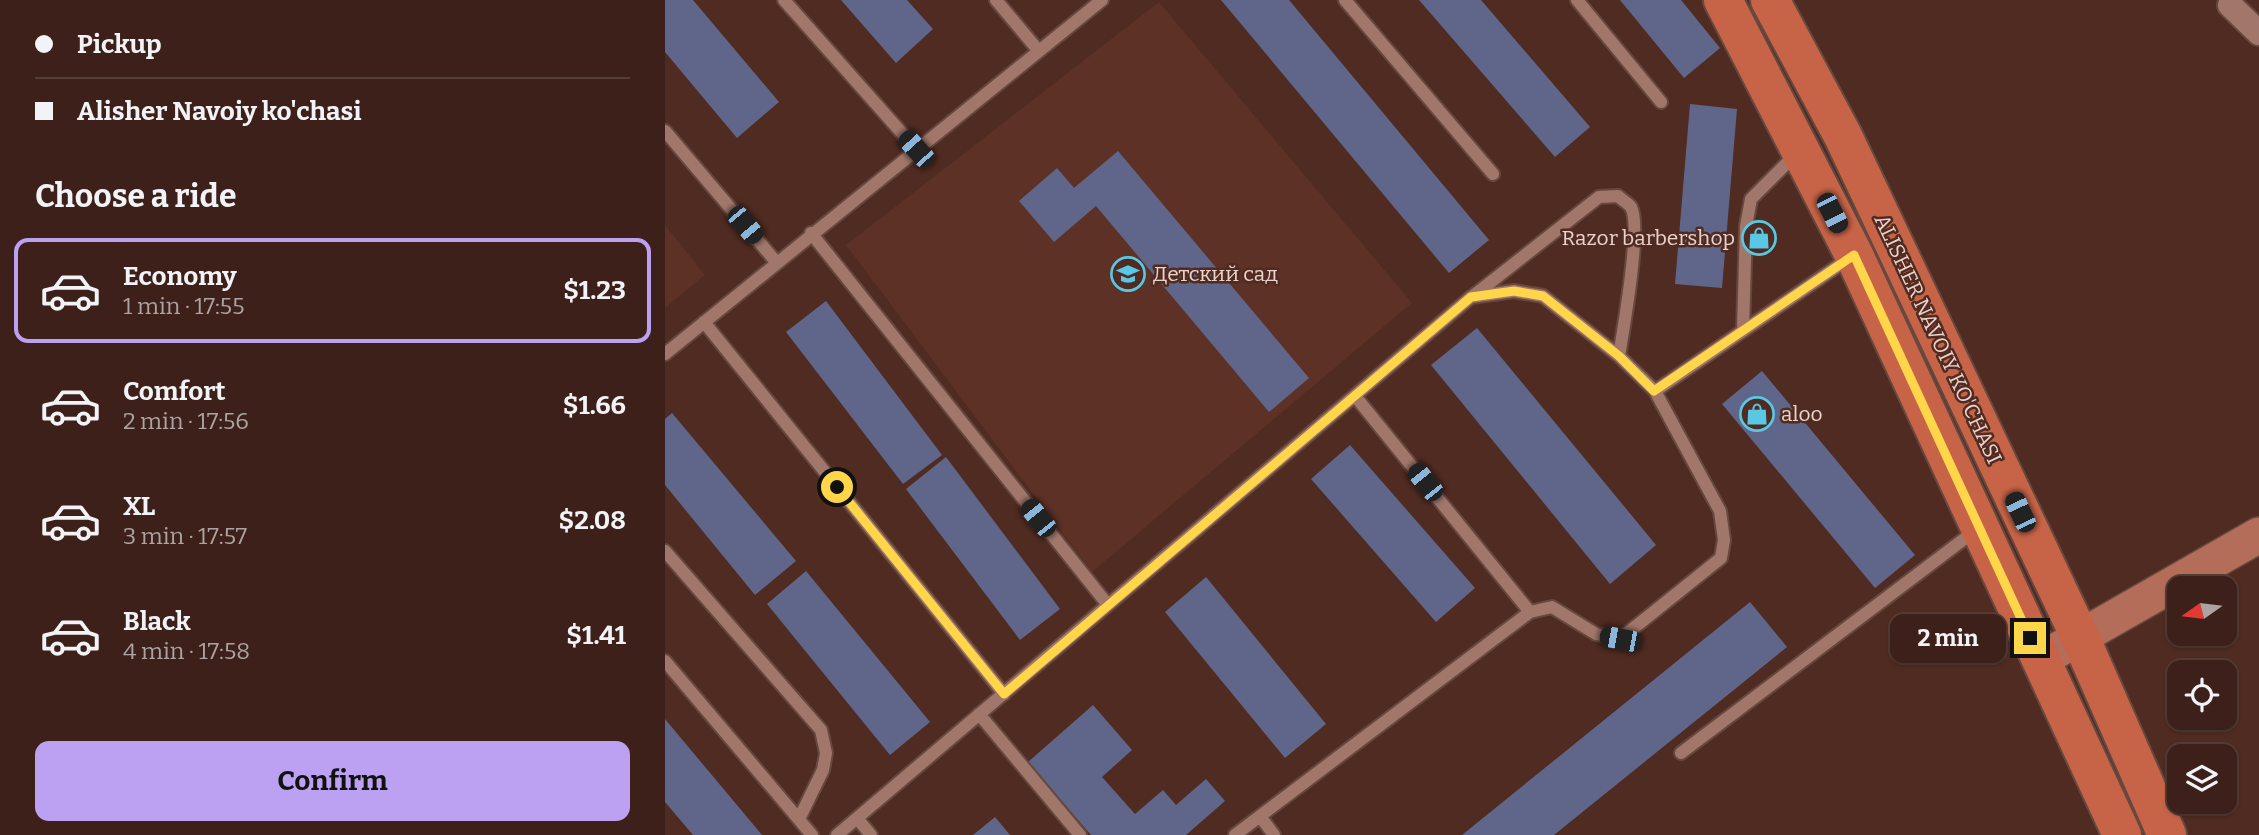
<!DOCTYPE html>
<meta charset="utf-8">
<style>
body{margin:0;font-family:Bitter,serif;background:#472d26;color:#f1f3f6;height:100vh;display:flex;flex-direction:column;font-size:26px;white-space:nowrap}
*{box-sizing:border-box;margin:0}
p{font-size:23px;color:#aca3a2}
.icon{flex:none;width:38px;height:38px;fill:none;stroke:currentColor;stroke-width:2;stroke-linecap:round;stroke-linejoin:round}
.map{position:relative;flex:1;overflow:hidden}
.side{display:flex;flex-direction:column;background:#3c2019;width:665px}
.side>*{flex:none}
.guide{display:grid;align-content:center;height:154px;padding:0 35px;background:#3c2019}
.needle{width:46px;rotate:256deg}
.buttons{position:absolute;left:1502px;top:576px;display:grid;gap:14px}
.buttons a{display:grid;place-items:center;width:70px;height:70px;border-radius:14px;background:#3c2019;box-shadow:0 2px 5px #0004,0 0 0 2px #553e38;font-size:35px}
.end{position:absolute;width:32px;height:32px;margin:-16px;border:9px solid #ffd54a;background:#111;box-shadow:0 0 0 4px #111}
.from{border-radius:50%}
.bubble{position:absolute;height:49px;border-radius:14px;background:#3c2019;box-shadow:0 2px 5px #0004,0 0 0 2px #553e38;font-size:23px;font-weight:700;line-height:49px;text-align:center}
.car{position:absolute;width:21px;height:42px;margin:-21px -10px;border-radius:9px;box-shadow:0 0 5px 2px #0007;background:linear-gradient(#222 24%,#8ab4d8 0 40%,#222 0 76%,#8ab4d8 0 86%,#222 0)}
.guide b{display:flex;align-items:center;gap:24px;height:66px;font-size:26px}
.guide b+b{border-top:2px solid #553e38}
.guide i{width:18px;height:18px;background:#f1f3f6}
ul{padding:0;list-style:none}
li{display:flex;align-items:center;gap:21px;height:105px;margin:0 14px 10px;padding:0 21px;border:4px solid transparent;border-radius:14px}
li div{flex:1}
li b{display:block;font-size:26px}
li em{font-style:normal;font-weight:700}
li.on{border-color:#bca0f2}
li>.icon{width:63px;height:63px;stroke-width:1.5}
h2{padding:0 35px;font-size:32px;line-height:84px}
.primary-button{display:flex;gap:14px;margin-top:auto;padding:14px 35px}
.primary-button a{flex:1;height:80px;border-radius:14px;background:#bca0f2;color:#111;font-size:28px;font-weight:700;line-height:80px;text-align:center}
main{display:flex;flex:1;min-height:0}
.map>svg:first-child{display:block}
</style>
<main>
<section class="side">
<div class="guide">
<b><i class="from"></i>Pickup</b>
<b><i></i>Alisher Navoiy ko'chasi</b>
</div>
<h2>Choose a ride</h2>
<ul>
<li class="on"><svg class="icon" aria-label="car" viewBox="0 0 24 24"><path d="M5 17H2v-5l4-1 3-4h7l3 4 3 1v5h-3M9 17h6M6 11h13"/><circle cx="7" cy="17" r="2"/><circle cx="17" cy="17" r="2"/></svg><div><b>Economy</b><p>1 min · 17:55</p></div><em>$1.23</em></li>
<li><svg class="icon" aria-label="car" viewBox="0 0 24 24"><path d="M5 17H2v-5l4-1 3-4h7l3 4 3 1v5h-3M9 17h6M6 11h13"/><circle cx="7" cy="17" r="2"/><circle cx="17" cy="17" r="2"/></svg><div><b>Comfort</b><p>2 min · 17:56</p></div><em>$1.66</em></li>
<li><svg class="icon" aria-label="car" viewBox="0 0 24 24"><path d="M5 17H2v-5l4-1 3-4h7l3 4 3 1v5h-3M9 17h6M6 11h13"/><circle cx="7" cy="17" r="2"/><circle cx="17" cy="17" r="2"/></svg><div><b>XL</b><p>3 min · 17:57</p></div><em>$2.08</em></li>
<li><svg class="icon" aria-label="car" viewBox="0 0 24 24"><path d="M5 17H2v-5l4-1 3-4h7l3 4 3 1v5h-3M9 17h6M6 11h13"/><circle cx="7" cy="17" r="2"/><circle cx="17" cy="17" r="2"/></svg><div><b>Black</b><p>4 min · 17:58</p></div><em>$1.41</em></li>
</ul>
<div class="primary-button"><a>Confirm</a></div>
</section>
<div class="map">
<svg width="1594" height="835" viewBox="0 0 1594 835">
<rect width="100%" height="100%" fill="#502b21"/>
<path fill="#5d3125" d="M494,2l253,301 -320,269 -246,-327z
M0,225l40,50 -40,33z"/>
<path fill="#60668a" d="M0,0h28l86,102 -42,36 -72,-86z
M176,0h66l26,29 -37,34z
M556,0h68l200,240 -40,33z
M754,0h62l109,127 -35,30z
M955,0h61l39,48 -36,30z
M1025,104l47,5 -15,179 -47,-4z
M453,151l191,227 -40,34 -173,-206 -42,36 -35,-41 38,-33 17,20z
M161,301l116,154 -39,29 -117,-152z
M812,328l179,217 -46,39 -179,-219z
M1097,371l153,184 -40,33 -153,-184z
M7,413l124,148 -41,34 -90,-110v-66z
M685,445l125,143 -39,34 -125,-143z
M281,457l114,152 -40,31 -114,-151z
M141,571l124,151 -40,33 -123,-151z
M541,577l120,147 -41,34 -120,-146z
M1085,602l37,45 -233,188h-92z
M428,705l39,45 -30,27 33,37 28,-24 13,15 30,-26 19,22 -39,34h-95l-63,-73z
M0,719l97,116h-69l-28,-33z
M330,817l15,18h-37z"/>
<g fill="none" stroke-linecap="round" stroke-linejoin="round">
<g stroke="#67483f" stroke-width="16">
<path id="service" d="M119,0l132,149
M331,0l42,50
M680,0l148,174
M912,0l84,102
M0,131l112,132
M146,233l297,372
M808,296l126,-99 19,-1c4,4 10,7 13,11 11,19 -8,124 -12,149
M39,322l300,372
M1078,330l3,-104 5,-27 46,-46
M0,354l437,-354
M990,391l196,-134
M690,396l175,216
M0,551l156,179 5,23 -3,17 -24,49
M0,661l147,174
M314,714l101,121
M1016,753l295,-223
M595,816l14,19
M192,818l14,17
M172,835l634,-538 43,-6 29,5 76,60 36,35 65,120 4,29 -3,18 -101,81 -24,-5 -44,-27 -22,5 -295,223"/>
</g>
<g stroke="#67483f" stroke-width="28">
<path id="minor" d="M1565,5l29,28"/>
</g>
<g stroke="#67483f" stroke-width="38">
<path id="secondary" d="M1375,660l219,-125"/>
</g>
<g stroke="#67483f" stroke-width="42">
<path id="primary" d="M1058,0l131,255 268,580
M1105,0l73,136 237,501 87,198"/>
</g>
<use href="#service" stroke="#a2776b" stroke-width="12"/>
<use href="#minor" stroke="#a2776b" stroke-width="24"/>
<use href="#secondary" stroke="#b46d59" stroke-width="35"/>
<use href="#primary" stroke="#c76448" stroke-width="38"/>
</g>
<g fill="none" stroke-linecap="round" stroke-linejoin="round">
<path stroke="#ffd54a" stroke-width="9" d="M172,487l167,207 467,-397 43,-6 29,5 76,60 35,35 200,-136 176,383"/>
</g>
<defs>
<g id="shop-ring" transform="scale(1.75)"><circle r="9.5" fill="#502b21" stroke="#58c8e4" stroke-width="1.5"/><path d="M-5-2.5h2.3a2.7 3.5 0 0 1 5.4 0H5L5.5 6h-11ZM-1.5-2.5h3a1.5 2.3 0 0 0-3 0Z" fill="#58c8e4"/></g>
<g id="school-ring" transform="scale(1.75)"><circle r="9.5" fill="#502b21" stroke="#58c8e4" stroke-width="1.5"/><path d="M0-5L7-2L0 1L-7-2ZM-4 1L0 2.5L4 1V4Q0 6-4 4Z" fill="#58c8e4"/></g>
</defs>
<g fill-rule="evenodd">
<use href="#shop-ring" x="1094" y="238"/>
<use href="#school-ring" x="463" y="274"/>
<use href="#shop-ring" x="1092" y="414"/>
</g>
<g text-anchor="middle" stroke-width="5" stroke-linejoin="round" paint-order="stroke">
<g font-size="21" fill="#ebd2cb" stroke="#502b21" text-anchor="start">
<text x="1070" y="245" text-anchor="end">Razor barbershop</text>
<text x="488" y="281">Детский сад</text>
<text x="1116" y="421">aloo</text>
</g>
<g font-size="21" fill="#ebd2cb" stroke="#502b21">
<text transform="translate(1273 339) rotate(65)" y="7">ALISHER NAVOIY KO'CHASI</text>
</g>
</g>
</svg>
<div class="buttons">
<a><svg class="needle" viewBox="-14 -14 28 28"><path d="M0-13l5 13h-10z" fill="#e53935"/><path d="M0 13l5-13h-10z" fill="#aca3a2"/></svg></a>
<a><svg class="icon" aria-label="locate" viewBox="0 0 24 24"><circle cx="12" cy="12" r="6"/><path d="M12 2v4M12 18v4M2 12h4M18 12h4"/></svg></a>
<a><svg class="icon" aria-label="layers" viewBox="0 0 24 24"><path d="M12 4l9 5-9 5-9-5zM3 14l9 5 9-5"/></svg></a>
</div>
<i class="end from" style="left:172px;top:487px"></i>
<i class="end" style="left:1365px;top:638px"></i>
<div class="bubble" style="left:1225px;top:614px;width:116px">2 min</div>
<i class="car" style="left:251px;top:149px;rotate:318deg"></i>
<i class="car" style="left:1167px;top:213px;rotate:153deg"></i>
<i class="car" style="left:80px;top:225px;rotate:140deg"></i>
<i class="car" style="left:760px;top:482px;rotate:321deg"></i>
<i class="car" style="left:1355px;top:512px;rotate:335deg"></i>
<i class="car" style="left:373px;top:518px;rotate:321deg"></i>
<i class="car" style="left:955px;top:639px;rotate:281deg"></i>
</div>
</main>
